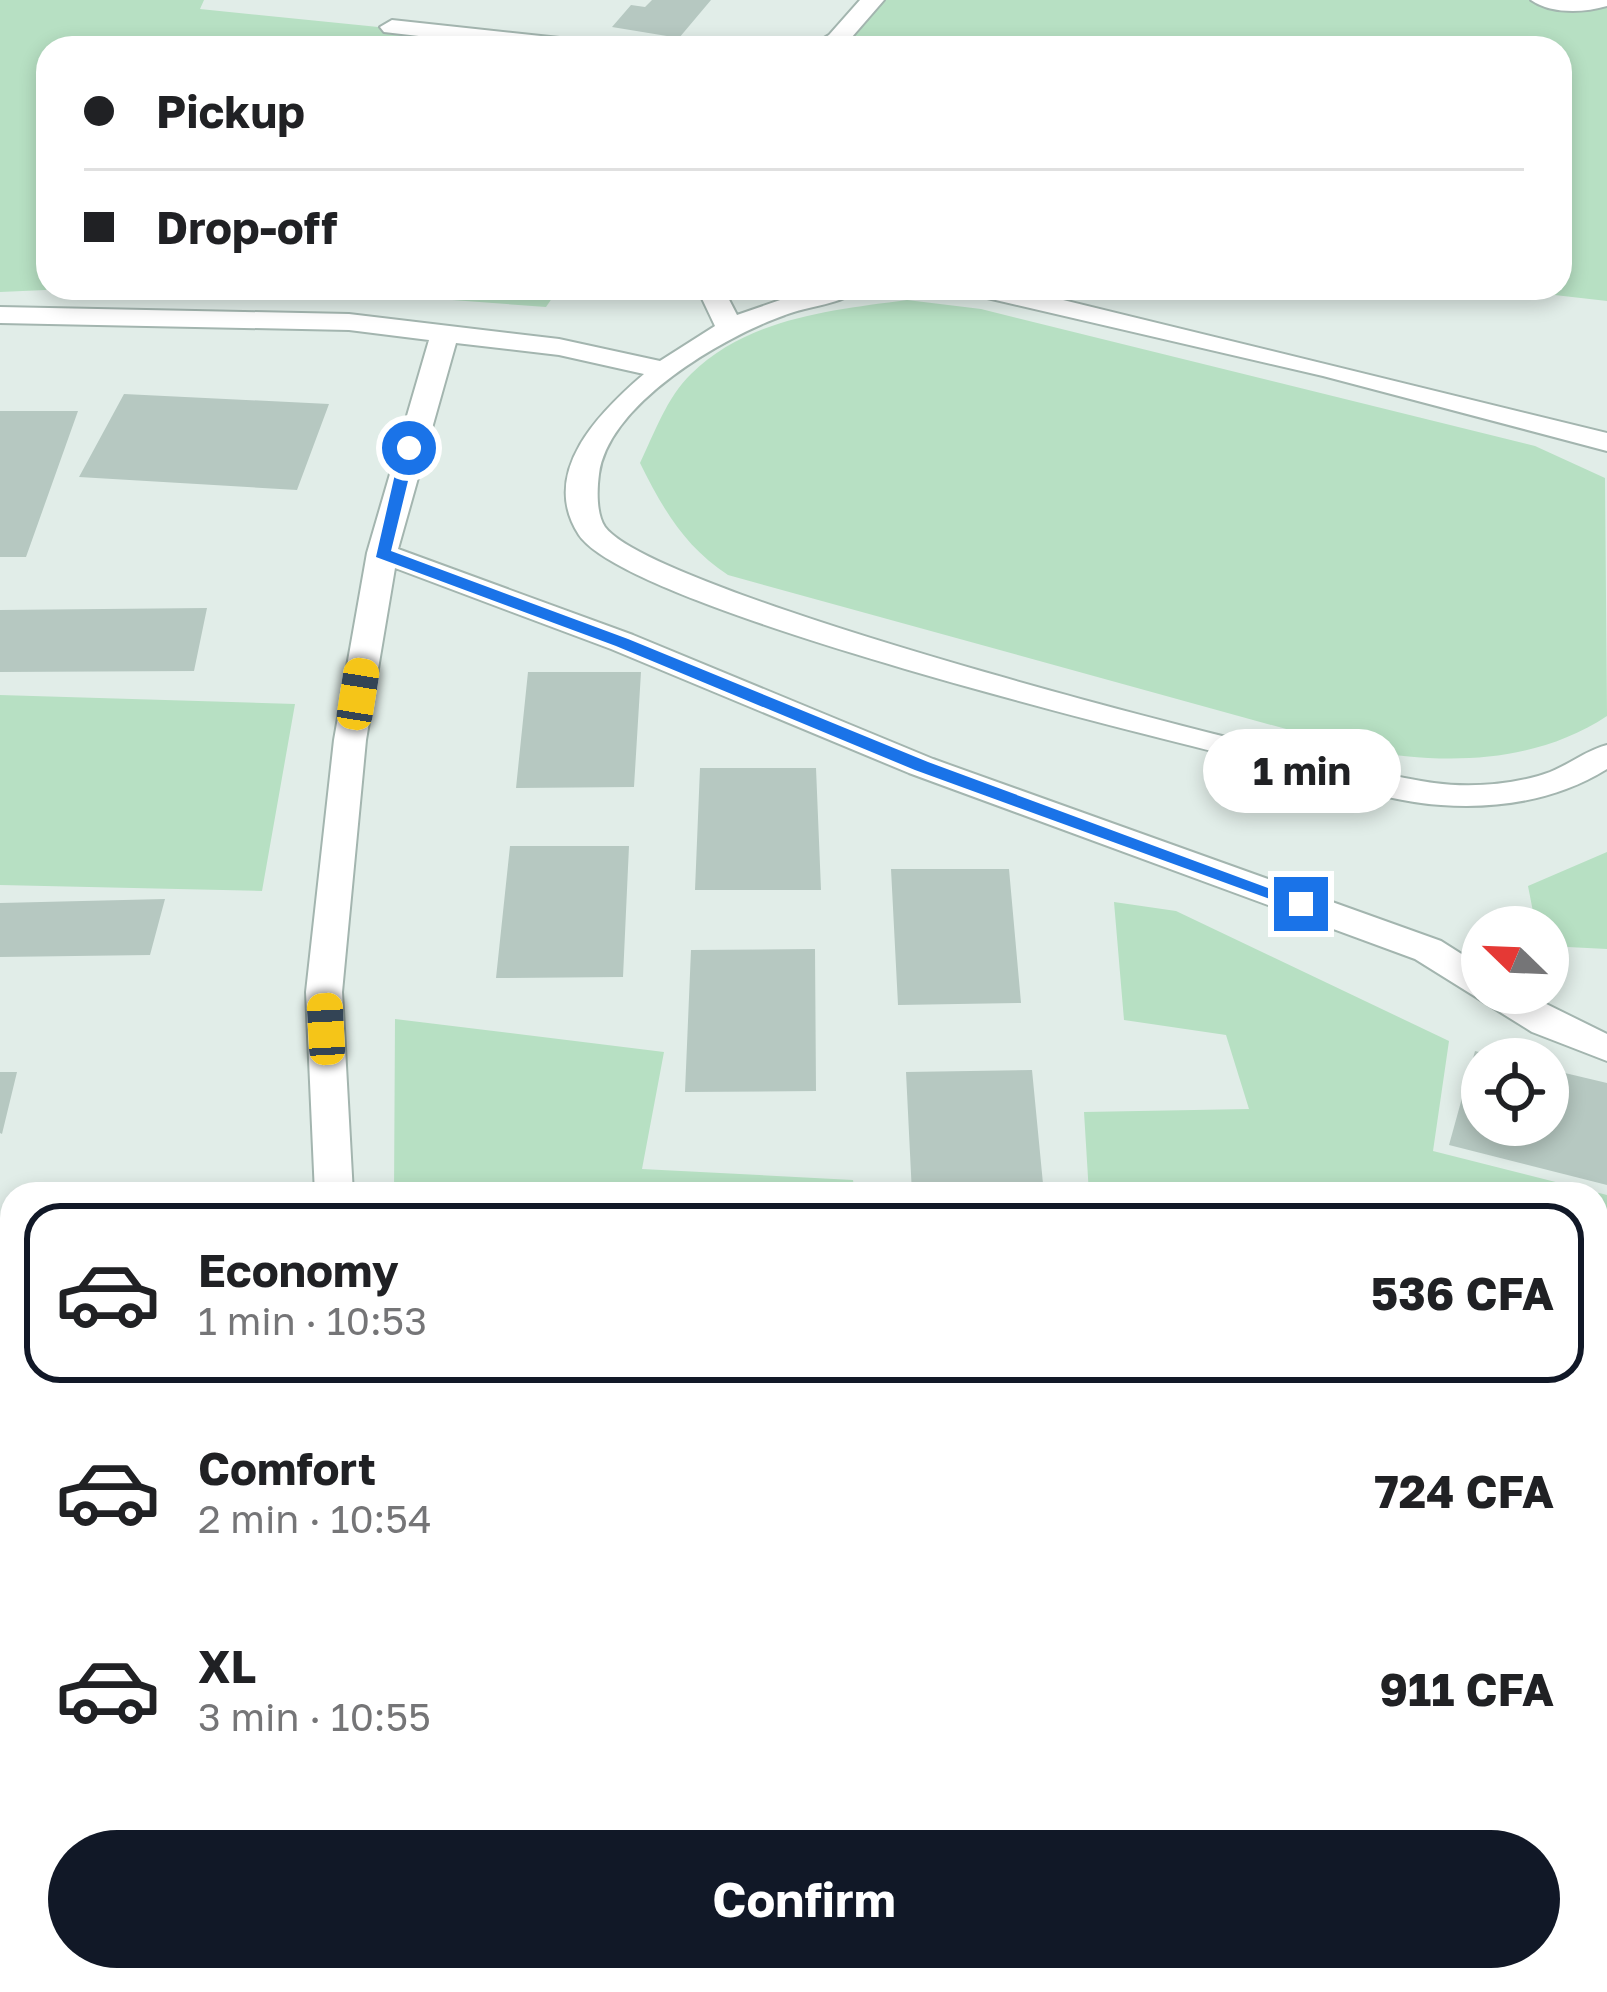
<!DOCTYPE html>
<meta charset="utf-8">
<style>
body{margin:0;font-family:"Golos Text",sans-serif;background:#f2f2f2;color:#202124;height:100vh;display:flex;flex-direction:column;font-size:45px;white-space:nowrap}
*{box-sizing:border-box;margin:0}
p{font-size:39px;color:#757577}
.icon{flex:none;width:66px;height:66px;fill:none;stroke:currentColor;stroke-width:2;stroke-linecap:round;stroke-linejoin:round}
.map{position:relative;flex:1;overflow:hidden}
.sheet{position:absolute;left:0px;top:1182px;width:1608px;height:810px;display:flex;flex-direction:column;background:#fff;border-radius:36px 36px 0 0;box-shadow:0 6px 18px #0003}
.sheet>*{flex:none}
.guide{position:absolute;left:36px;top:36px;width:1536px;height:264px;border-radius:36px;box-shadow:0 6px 18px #0003;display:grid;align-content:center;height:264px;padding:0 48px;background:#fff}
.needle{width:78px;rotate:293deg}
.controls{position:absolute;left:1461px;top:906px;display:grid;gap:24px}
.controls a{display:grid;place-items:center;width:108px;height:108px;border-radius:50%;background:#fff;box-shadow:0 6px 18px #0003;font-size:60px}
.end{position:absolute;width:54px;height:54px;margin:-27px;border:15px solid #1a73e8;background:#fff;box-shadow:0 0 0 6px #fff}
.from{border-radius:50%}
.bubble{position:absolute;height:84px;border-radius:42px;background:#fff;box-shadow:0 6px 18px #0003;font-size:39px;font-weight:700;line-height:84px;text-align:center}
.car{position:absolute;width:36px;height:72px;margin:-36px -18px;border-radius:15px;box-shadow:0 0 9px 3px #0007;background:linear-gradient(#f5c518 24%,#345 0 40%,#f5c518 0 76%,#345 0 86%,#f5c518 0)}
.guide b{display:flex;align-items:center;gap:42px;height:114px;font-size:45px}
.guide b+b{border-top:3px solid #e0e0e0}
.guide i{width:30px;height:30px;background:#202124}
ul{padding:21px 0 0;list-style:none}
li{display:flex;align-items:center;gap:36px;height:180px;margin:0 24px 18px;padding:0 24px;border:6px solid transparent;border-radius:36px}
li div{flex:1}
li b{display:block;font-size:45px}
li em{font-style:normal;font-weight:700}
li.selected{border-color:#111827}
li>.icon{width:108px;height:108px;stroke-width:1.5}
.action{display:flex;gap:24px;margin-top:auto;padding:24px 48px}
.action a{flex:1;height:138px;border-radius:72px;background:#111827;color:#fff;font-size:48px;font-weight:700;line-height:138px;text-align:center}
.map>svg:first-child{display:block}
</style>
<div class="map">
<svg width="1607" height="1992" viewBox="0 0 1607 1992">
<rect width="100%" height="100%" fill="#e1ede8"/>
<path fill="#b7e0c3" d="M0,0h204l-4,9 388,39h-540v240h43l-91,4z
M873,0h734v301l-115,-13h68v-240h-740l17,-8z
M289,288h270l-13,19z
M907,300l74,9 554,137 70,32 2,238c-73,48 -162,49 -245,34l-634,-175c-44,-29 -65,-66 -88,-112 14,-29 27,-66 51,-89 57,-56 141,-64 216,-74z
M0,695l295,9 -33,187 -262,-6z
M1607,852v97l-59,-3v-19h-12l-8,-41z
M1114,902l62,9 273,130 -16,110 174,44v490l-11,-4v-487h-507l-5,-82 165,-3 -23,-74 -102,-15z
M395,1019l269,33 -22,117 211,11 2,14h-461z"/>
<path fill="#b6c8c1" d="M652,0h59l-32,38 -67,-11 19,-22 14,2z
M124,394l205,10 -32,86 -218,-13z
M0,411h78l-52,146h-26z
M207,608l-13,63 -194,1v-62z
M528,672h113l-7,115 -118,1z
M700,768h116l5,122h-126z
M510,846h119l-6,131 -127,1z
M891,869h118l12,134 -123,2z
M165,899l-15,56 -150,2v-54z
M815,949l1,142 -131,1 6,-142z
M1475,1051l24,6 -17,2v66h66v-56l59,14v102l-158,-40z
M1032,1070l12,124h-132l-6,-122z
M0,1072h17l-15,62 -2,-1z
M0,1390h12v67h-12z
M498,1980h110v12h-111z
M885,1980h377l-2,12h-338z"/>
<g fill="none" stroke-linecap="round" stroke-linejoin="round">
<g stroke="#a3b5af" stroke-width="4">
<path id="street" d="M860,0h24l-39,45 -37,3 21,-13z
M1531,0h76v6c-24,7 -56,8 -76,-6z
M392,20l196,21 12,7h-78l-138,-16 -4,-5z
M697,288h26l14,27 78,-27h45c-15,16 -53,18 -75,27 -62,22 -176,88 -186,159 -2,15 -3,40 6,53 52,70 714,240 829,256 36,5 81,2 116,-11 20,-8 37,-22 57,-27v24c-50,31 -108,40 -166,36 -52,-3 -108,-24 -159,-37 -112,-27 -653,-158 -703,-233 -41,-63 22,-124 65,-161l-85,-19 -103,-12 -58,206 235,86 300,124 508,182 41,26v26h42l83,41v27l-75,-29 -117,-73 -506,-186 -298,-124 -216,-81 -29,172 -24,252 11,202h-38l-9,-202 28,-252 33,-187 62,-213 -80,-10 -349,-7v-16l349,7 210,25 101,22 55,-35z
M966,288h48l593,145v18l-284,-75 -353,-82z
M0,1283h12v30h-12z"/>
</g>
<use href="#street" fill="#fff" fill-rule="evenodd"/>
</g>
<path fill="#1a73e8" d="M409,444l7,4 -25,103 237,88 300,123 383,142 -16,4 -380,-138 -299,-124 -240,-89 25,-109z"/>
</svg>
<div class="controls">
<a><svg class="needle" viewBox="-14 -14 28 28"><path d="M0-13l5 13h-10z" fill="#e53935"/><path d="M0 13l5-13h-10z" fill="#757577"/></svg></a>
<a><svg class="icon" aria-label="locate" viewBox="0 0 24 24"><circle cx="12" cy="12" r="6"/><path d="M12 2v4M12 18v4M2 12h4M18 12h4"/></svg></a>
</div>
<i class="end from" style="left:409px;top:448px"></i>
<i class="end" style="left:1301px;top:904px"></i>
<div class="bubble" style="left:1203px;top:729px;width:198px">1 min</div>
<i class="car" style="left:358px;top:694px;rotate:9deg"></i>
<i class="car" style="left:326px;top:1029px;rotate:357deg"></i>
<div class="guide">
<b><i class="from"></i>Pickup</b>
<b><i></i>Drop-off</b>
</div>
<section class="sheet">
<ul>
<li class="selected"><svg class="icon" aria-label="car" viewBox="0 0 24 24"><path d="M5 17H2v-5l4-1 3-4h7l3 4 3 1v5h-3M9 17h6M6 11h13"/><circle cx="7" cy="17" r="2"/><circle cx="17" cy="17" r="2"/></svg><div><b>Economy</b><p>1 min · 10:53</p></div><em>536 CFA</em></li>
<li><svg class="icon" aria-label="car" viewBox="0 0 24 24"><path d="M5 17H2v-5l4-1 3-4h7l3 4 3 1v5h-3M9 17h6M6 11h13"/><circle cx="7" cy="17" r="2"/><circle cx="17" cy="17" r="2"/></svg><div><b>Comfort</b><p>2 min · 10:54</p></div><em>724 CFA</em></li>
<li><svg class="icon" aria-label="car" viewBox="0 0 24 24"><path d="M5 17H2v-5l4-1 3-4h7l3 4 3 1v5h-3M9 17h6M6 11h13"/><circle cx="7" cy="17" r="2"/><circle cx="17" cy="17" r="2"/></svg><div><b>XL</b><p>3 min · 10:55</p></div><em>911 CFA</em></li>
</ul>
<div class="action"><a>Confirm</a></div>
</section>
</div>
